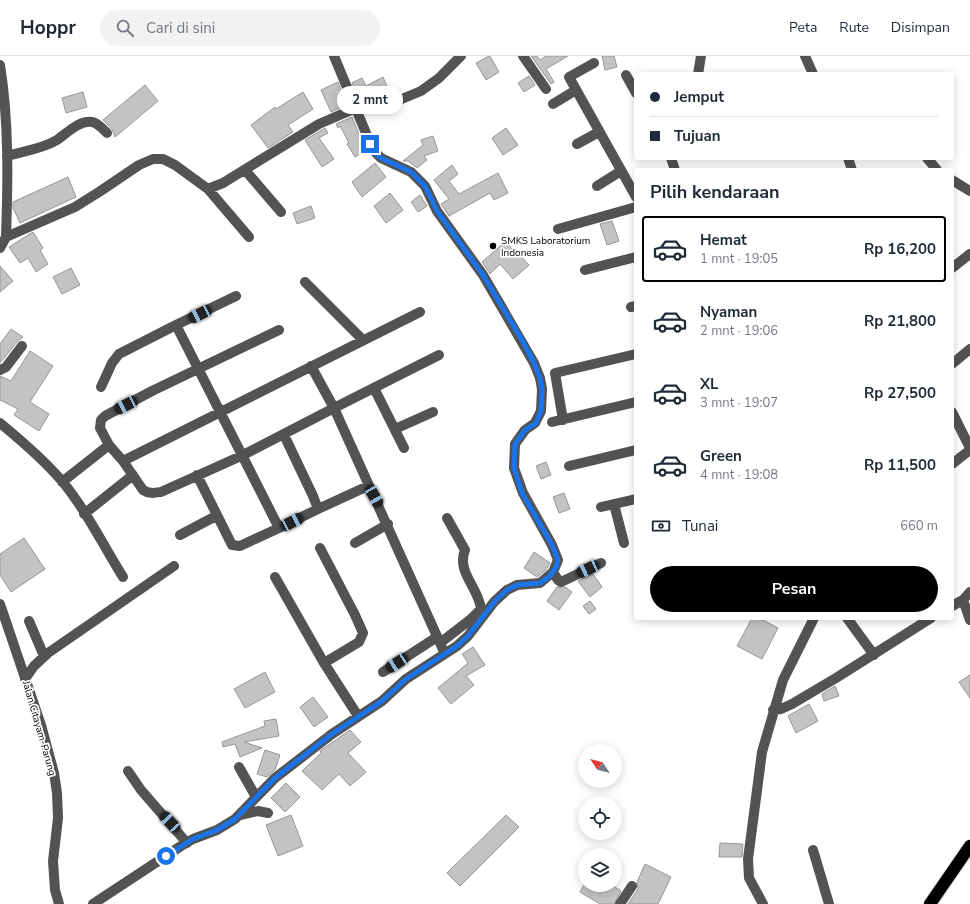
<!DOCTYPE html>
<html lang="id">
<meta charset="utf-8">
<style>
body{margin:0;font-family:"Nunito Sans",sans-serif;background:#f2f2f3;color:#1f2937;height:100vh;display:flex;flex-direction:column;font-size:15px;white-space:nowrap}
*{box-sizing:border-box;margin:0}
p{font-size:13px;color:#747a83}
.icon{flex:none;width:22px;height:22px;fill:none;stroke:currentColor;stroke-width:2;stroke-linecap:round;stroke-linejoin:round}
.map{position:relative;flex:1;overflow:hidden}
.sheet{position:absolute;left:634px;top:112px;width:320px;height:452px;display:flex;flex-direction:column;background:#fff;border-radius:4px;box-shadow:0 2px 10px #0003}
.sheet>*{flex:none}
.top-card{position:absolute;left:634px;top:16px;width:320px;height:88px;border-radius:4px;box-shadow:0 2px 10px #0003;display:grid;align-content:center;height:88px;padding:0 16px;background:#fff}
.needle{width:26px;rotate:305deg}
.fabs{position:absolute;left:578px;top:688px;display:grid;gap:8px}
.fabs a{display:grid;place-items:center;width:44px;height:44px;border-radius:50%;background:#fff;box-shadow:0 2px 10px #0003;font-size:20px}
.end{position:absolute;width:18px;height:18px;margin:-9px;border:5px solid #1a73e8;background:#fff;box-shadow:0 0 0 2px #fff}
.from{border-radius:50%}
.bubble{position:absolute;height:28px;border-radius:14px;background:#fff;box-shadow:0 2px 10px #0003;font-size:13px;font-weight:700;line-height:28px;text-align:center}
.car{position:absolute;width:12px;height:24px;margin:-12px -6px;border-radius:5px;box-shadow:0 0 3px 1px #0007;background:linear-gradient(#222 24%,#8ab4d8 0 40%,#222 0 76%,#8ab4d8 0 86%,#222 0)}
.top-card b{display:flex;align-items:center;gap:14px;height:38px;font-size:15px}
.top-card b+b{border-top:1px solid #e0e1e3}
.top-card i{width:10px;height:10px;background:#1f2937}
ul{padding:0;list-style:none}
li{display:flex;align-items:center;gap:12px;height:66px;margin:0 8px 6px;padding:0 8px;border:2px solid transparent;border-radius:4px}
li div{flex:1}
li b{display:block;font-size:15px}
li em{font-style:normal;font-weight:700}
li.selected{border-color:#000}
li>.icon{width:36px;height:36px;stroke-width:1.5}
h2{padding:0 16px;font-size:18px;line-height:48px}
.pay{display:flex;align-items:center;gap:10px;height:44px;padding:0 16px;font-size:15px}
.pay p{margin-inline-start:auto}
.cta{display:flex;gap:8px;margin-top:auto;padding:8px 16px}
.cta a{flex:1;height:46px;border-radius:24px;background:#000;color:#fff;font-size:16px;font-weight:700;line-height:46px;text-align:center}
header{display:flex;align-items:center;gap:24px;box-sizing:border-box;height:56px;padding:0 20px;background:#fff;border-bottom:1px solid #e0e1e3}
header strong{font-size:19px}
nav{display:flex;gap:22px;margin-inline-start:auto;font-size:14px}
.search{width:280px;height:36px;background:#f2f2f3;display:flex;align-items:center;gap:10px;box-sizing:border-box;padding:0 14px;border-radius:22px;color:#747a83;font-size:15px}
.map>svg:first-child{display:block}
</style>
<header>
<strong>Hoppr</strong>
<div class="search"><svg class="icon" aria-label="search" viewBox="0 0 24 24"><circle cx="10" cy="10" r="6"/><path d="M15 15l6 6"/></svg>Cari di sini</div>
<nav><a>Peta</a><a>Rute</a><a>Disimpan</a></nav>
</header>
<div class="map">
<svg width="970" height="848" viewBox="0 0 970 848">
<rect width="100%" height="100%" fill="#fff"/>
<path fill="#c3c3c3" stroke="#979797" d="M489,0h1l9,16 -13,8 -10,-17z
M531,0h6l3,4 6,-4h22l-22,13 8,13 -3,2z
M602,0h12l3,11 -12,3z
M529,20l6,9 -11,7 -6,-9z
M383,21l7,16 -8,4 -5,1 -1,-3 -16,6 -8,-18 10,-5 4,8z
M338,26l9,23 -16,7 -10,-22z
M145,29l13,16 -43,36 -3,-8 -9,-9z
M83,36l4,15 -21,6 -4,-15z
M303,36l10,17 -25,16 5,7 -25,16 -17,-23 24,-18 1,2z
M352,61l14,34 -11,6 -8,-13 2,-1 -9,-17 -2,2 -2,-4z
M325,72l3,5 -9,5 15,21 -12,8 -17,-27z
M506,72l12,17 -15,10 -11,-17z
M433,80l5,15 -14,5 3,4 -10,8 -9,-7h-5l20,-16 -2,-5z
M375,107l11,14 -24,20 -10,-15z
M452,109l6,9 -9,7 10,13 39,-21 10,20 -14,7 -4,-7 -41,23 -8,-12 8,-5 -15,-19z
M68,121l8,20 -56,26 -7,-15v-6z
M390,137l13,17 -17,13 -12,-17z
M420,139l7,11 -9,6 -7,-10z
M311,150l4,12 -18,6 -4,-11z
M612,165l7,20 -12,4 -7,-21z
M33,176l10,16 -3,2 8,14 -12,8 -8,-14 -8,5 -11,-16z
M506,185l11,15 2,-2 10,11 -16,14 -13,-15 -10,10 -8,-12z
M0,210l13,15 -13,11z
M71,212l9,17 -18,9 -9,-17z
M11,273l12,8 -6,5 -17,21v-19z
M30,295l23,15 -23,36 19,12 -10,17 -25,-16 4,-6 -18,-9v-24l11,5z
M546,406l5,13 -10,4 -5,-13z
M564,437l6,16 -11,4 -6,-16z
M24,482l21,31 -34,23 -11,-17v-21z
M534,496l16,11 -4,7 -9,7 -13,-9z
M593,518l9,13 -12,10 -12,-16z
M557,531h8l7,5 -13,18 -12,-9z
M590,545l6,8 -7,5 -6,-8z
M752,562h7l19,10 -16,31 -25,-13z
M473,591l12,18 -19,11 8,9 -23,19 -13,-16 30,-25 -6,-9z
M265,616l10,20 -30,16 -11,-19z
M970,619v23l-11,-16z
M835,630l4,10 -15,5 -2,-7z
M313,641l15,20 -14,10 -14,-20z
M809,648l9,17 -22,12 -8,-17z
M276,663l3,17 -35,6 18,6 -22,9 -5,-13 -12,3 -1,-5 43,-16 -1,-5z
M350,674l11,12 -13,11 18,19 -16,14 -11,-12 -17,16 -20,-19 19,-18 -1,-2z
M265,694l15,5 -5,15 -8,7 -10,-3z
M286,727l14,14 -15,15 -14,-14z
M291,759l12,31 -25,10 -12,-31z
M506,759l13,12 -59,59 -13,-13z
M720,787l23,1 -1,13h-23z
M645,808l26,13 -13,27h-30l10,-15 -1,-7z
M584,829h28l9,6 -7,13h-14l-20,-12z"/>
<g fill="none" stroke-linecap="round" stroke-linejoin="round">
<g stroke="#dbdbdb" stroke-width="14">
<path id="highway" d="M930,848l40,-58"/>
</g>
<path stroke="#535353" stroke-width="10" d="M523,0l23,33
M805,0l8,18
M594,7l-25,14 67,120
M0,9c9,56 8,115 6,172l-6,11
M698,18l3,-18
M626,19l10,18
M553,48l23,-14
M577,88l22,-12
M7,100c17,-5 35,-7 50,-16 10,-7 22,-20 35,-18 6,1 11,7 15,11
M671,102l4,12
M848,102l4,12
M927,102l10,12
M245,114l36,42
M952,124l18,11
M597,130l24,-15
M208,133l41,48
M558,173l78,-22
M6,181l69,-30 24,-15 40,-27 14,-6h10l12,6 33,24 15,-6 96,-59 37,-16 41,-7 24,-10 18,-13 22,-22
M952,212l18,-14
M585,214l51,-13
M305,226l58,58
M236,240l-60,29 103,203 39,-19 -5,-13 -29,-61
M631,251l5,-1
M952,308l18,-15
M311,310l23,42 105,-53
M0,314l6,-3 16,-21
M101,331l11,-24 7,-9 57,-29
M374,332l30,60
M952,356l18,36
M563,364l-8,-47 81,-19
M552,366l84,-20
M0,367c22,18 44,37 62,58 24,29 41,64 61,96
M395,373l38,-17
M109,389l14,16 20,29c6,4 11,3 18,2l80,-36 93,-48 111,246
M123,405l297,-149
M952,408l18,-14
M569,410l67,-16
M197,419l35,70 8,1 39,-18
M62,426l47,-37 -9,-17 1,-8 4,-4 47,-25 127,-61
M614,448l10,39
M601,451l35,-8
M318,453l50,-23
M84,458l49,-39
M180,479l36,-19
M355,487l33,-19
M320,492l35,67 8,18 -4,9 -35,21
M553,516l5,8 3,2 40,-19
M275,521l49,86 34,53
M963,544l7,20
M0,548l41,121 13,48 3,20 1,25 -5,43 2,29 4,14
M952,550l11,-6 7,-8
M847,562l27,37
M29,565l15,35
M440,587l31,-24 10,-10c-2,-21 -25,-37 -16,-59l-18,-32
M383,616l54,-35
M25,623l9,-13 14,-13 126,-87
M773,654l8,-1 11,-5 44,-26 95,-60
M239,711l17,30
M128,715l13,19 46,53
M241,759l17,-4 10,2
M813,794l16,54
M93,848l88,-58 12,-7 24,-9 18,-11 40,-41 57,-44 50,-33 24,-22 51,-33 11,-10 26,-34 13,-12 10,-5 23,-2 13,-11 5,-12 -6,-15 -29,-52 -9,-25 1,-24 10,-14 10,-7 6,-12 1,-22 -2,-11 -6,-15 -51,-88 -46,-64 -12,-25 -14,-14 -30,-14 -8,-8 -39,-94
M620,848l12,-18
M763,848l-14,-26 -1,-19 14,-107 21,-72 31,-62"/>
<use href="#highway" stroke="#000" stroke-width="12"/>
</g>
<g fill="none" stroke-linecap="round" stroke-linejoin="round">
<path stroke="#1a73e8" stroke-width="5" d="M166,800l27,-17 24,-9 18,-11 40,-41 57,-44 50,-33 24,-22 51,-33 11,-10 26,-34 13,-12 10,-5 23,-2 10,-7 6,-9 2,-7 -6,-15 -30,-52 -8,-25 1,-24 10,-14 11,-7 5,-12 1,-22 -2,-11 -6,-15 -12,-23 -39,-65 -46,-64 -12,-25 -14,-14 -30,-14 -7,-6 -4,-8"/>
</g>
<circle fill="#000" stroke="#fff" stroke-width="1.5" cx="493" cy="190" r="4"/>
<g text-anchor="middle" stroke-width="3.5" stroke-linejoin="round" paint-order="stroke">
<g font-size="10" fill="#000" stroke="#fff" text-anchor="start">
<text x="501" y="188">SMKS Laboratorium<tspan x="501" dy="12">Indonesia</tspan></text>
</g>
<g font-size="10" fill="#000" stroke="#fff">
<text transform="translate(40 672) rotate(74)" y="4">Jalan Citayam-Parung</text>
</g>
</g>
</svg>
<div class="fabs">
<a><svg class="needle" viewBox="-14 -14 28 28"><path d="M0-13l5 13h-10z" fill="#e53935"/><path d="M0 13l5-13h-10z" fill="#747a83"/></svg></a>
<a><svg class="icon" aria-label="locate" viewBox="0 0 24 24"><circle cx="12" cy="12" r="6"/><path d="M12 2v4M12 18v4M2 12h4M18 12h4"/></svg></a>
<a><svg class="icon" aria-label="layers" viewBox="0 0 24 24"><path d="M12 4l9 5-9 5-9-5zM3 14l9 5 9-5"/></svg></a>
</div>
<i class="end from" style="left:166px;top:800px"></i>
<i class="end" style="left:370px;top:88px"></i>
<div class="bubble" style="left:337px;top:30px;width:66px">2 mnt</div>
<i class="car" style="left:200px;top:258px;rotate:244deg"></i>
<i class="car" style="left:126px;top:349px;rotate:243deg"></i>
<i class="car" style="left:374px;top:440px;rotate:150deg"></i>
<i class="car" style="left:292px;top:466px;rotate:63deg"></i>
<i class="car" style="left:588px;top:513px;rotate:245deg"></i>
<i class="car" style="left:397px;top:607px;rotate:237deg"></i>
<i class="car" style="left:170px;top:766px;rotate:317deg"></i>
<div class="top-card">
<b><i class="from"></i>Jemput</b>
<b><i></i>Tujuan</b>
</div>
<section class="sheet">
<h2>Pilih kendaraan</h2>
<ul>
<li class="selected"><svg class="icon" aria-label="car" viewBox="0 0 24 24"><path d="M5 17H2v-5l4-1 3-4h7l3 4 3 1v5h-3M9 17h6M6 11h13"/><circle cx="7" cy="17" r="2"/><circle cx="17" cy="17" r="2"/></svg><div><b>Hemat</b><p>1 mnt · 19:05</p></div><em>Rp 16,200</em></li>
<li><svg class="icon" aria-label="car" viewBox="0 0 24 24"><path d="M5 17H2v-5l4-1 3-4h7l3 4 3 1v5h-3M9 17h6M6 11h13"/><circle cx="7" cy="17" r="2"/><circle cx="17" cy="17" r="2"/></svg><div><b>Nyaman</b><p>2 mnt · 19:06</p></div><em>Rp 21,800</em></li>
<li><svg class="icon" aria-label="car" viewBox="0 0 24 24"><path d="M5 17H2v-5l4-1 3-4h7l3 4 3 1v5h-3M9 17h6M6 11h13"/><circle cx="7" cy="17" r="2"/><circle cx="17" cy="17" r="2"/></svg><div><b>XL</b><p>3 mnt · 19:07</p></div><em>Rp 27,500</em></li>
<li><svg class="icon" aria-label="car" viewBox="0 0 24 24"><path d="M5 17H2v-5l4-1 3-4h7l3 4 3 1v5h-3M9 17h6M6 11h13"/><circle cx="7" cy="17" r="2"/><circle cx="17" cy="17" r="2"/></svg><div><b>Green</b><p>4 mnt · 19:08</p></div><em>Rp 11,500</em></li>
</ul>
<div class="pay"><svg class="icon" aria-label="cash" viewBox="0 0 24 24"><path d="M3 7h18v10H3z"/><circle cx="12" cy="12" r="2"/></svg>Tunai<p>660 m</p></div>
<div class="cta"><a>Pesan</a></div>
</section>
</div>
